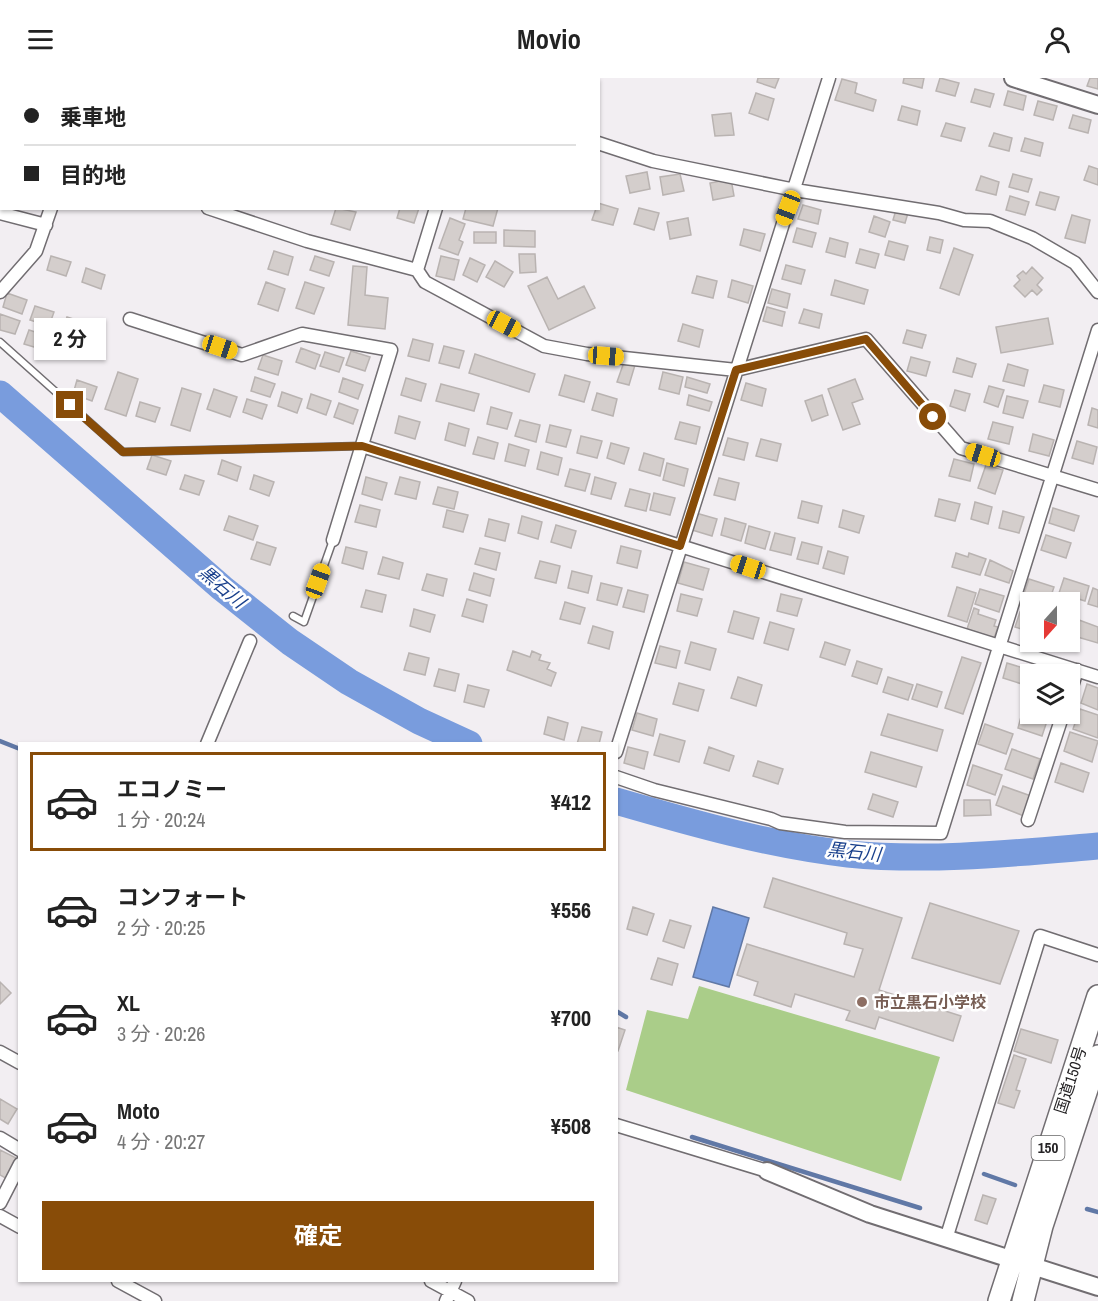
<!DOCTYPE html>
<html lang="ja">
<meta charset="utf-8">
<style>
body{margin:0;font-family:"Archivo Narrow","Noto Sans JP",sans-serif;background:#f6f6f6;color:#222;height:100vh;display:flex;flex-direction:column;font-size:22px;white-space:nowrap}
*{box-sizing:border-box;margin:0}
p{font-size:20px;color:#767676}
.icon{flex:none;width:33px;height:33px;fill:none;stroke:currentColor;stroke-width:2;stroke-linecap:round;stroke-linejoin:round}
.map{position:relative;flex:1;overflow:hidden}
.drawer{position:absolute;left:18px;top:664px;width:600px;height:540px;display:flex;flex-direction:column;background:#fff;border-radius:0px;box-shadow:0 2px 4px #0004}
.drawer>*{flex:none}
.hud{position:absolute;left:0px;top:0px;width:600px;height:132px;box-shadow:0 2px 4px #0004;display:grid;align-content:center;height:132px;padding:0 24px;background:#fff}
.needle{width:39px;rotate:201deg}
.tools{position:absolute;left:1020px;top:514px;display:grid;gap:12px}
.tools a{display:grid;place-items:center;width:60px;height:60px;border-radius:0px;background:#fff;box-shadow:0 2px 4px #0004;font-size:30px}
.end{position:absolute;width:27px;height:27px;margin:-14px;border:8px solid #884c08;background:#fff;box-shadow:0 0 0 3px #fff}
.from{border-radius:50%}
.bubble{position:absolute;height:42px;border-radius:0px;background:#fff;box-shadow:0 2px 4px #0004;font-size:20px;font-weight:700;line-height:42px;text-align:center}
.car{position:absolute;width:18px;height:36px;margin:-18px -9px;border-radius:8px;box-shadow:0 0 4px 2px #0007;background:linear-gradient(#f5c518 24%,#345 0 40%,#f5c518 0 76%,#345 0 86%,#f5c518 0)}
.hud b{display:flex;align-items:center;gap:21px;height:57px;font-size:22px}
.hud b+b{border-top:2px solid #e0e0e0}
.hud i{width:15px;height:15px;background:#222}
ul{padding:10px 0 0;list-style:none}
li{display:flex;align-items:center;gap:18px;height:99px;margin:0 12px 9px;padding:0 12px;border:3px solid transparent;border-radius:0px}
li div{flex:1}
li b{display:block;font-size:22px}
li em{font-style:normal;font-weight:700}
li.on{border-color:#884c08}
li>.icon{width:54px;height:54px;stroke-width:1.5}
.primary-button{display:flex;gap:12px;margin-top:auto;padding:12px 24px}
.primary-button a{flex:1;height:69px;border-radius:0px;background:#884c08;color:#fff;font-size:24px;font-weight:700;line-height:69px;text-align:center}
header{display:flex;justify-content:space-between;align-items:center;height:78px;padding:0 24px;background:#fff;font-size:27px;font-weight:700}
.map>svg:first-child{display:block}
</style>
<header><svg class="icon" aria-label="menu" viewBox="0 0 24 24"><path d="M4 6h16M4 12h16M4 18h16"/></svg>Movio<svg class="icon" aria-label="person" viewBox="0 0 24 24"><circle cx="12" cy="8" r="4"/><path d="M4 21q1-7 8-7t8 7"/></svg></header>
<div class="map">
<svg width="1098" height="1223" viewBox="0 0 1098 1223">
<rect width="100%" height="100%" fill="#f2eef2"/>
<path fill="#aacd89" d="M699,908l241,71 -39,124 -275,-91 21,-80 41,9z"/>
<path fill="#799cdd" stroke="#6078a6" stroke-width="1.5" d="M713,829l36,11 -20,69 -36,-10z"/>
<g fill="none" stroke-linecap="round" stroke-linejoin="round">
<path stroke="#6078a6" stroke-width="4.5" d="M0,663l20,8
M616,933l10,6
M692,1059l228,71
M984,1096l31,11
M1087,1131l11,3"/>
<path stroke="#799cdd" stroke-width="27" d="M0,316l222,194 68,54 59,40 70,39 50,23
M616,723c76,22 153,44 232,53 83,8 167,-1 250,-8"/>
</g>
<path fill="#d4cecc" stroke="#b9b3b1" stroke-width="1.5" d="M758,0h21l-4,10 -18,-6z
M904,0h20l-2,10 -19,-5z
M940,0l19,5 -4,13 -19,-5z
M1090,0h8v11l-11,-3z
M842,1l15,4 -2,10 21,7 -3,11 -38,-11z
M975,11l19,5 -4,13 -19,-5z
M1008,13l18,5 -3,14 -19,-5z
M756,15l18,6 -6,21 -19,-7z
M1038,23l19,5 -4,14 -19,-5z
M902,28l18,5 -3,14 -19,-5z
M731,35l3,22 -19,1 -3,-21z
M1073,37l18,5 -3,13 -19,-5z
M946,45l19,5 -4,13 -20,-5z
M994,55l18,5 -3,13 -20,-5z
M1025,60l18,5 -3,13 -19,-5z
M1089,88l9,3v16l-14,-5z
M647,94l3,17 -20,4 -4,-17z
M680,96l4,17 -21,4 -3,-18z
M1013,96l19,5 -4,13 -19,-5z
M981,98l18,6 -3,13 -20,-5z
M731,101l3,17 -21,4 -3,-17z
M1040,114l19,5 -4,13 -19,-5z
M1010,118l19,6 -4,13 -19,-5z
M598,125l20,6 -5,16 -21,-5z
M803,127l18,5 -3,14 -20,-5z
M336,130l20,4 -6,18 -19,-6z
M400,130h19l-5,15 -17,-5z
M466,130h32l-5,18 -30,-7z
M639,130l20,5 -5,17 -20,-6z
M896,132l12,3 -3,10 -12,-3z
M1072,137l18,5 -5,23 -20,-5z
M874,138l16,6 -5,15 -16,-5z
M450,140l15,6 -6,16 4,2 -5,13 -19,-7z
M688,140l3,17 -21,4 -3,-17z
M797,150l19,5 -4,14 -19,-5z
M744,151l21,5 -5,17 -20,-6z
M504,152l31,1v16l-31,-1z
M474,154h22v11h-22z
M930,159l13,3 -3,13 -13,-3z
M830,160l18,5 -3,14 -19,-5z
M889,163l19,5 -4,14 -19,-5z
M954,170l19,7 -14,40 -19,-7z
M860,171l19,5 -4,14 -19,-5z
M274,173l19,6 -5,18 -20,-6z
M519,176h16l1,18 -16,1z
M51,178l20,6 -5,14 -19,-6z
M315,178l19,6 -5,14 -19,-6z
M441,178l18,4 -5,20 -18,-4z
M470,180l15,7 -8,17 -14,-7z
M495,183l18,11 -9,15 -18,-10z
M786,187l19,5 -4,14 -19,-5z
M353,188l14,1 -2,28 23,3 -3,31 -37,-4z
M1032,189l11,11 -6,7 5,5 -5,5 -5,-5 -7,7 -11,-11 6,-6 -3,-4 6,-5 3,3z
M86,190l19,7 -4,14 -19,-7z
M697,198l20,5 -4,17 -21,-5z
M547,199l11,22 26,-13 11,22 -46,22 -21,-44z
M732,202l21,6 -5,17 -20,-6z
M835,202l33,10 -4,14 -33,-9z
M266,204l19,7 -7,22 -20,-7z
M305,204l19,6 -10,26 -18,-6z
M772,211l18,5 -3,14 -19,-5z
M7,215l20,7 -5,14 -19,-7z
M35,228l19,6 -5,14 -19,-6z
M767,229l18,5 -3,14 -19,-5z
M804,231l18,5 -3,14 -20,-5z
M0,236l20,7 -5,13 -15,-4z
M67,239l19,6 -5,14 -19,-6z
M1048,240l5,26 -52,9 -5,-26z
M683,246l20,6 -4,17 -21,-6z
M29,252l19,6 -4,14 -20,-6z
M907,252l19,5 -4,13 -19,-5z
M413,261l20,5 -4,17 -21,-5z
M444,268l20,5 -5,17 -20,-5z
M301,270l19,7 -5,14 -19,-7z
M351,273l19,6 -5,14 -19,-6z
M325,274l19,6 -5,14 -19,-6z
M475,276l60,20 -6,18 -60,-19z
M263,277l19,6 -4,14 -20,-6z
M911,279l19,5 -4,14 -19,-5z
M957,280l19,6 -4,13 -19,-5z
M624,284l11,3 -6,20 -12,-3z
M1008,286l20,6 -4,16 -21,-5z
M118,294l20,7 -12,37 -21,-7z
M663,294l20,5 -4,17 -20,-5z
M565,297l25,7 -6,20 -25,-7z
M255,299l20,7 -5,13 -19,-6z
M687,299l23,7 -3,9 -22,-6z
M343,300l20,7 -5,14 -19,-7z
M406,300l20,6 -5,17 -20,-6z
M855,301l8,20 -11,4 8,21 -17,6 -15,-41z
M77,302l20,7 -5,14 -19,-7z
M746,305l20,6 -4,17 -21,-6z
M441,306l38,10 -5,17 -38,-10z
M1044,307l20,5 -4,17 -21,-5z
M989,308l15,4 -6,17 -14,-5z
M182,310l19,6 -11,37 -19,-6z
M214,311l23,8 -7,20 -23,-8z
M955,312l15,4 -5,17 -15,-5z
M282,314l20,7 -5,14 -19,-7z
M597,315l20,6 -4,17 -21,-6z
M311,316l20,7 -5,14 -19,-7z
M689,317l23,7 -3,9 -22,-6z
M822,317l6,20 -16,6 -7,-20z
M1007,318l21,5 -5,17 -20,-5z
M247,321l20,6 -5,14 -19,-7z
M140,324l20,6 -5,14 -19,-6z
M339,325l19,7 -5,14 -19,-7z
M491,329l21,6 -5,16 -20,-5z
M1092,330l6,2v18l-10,-3z
M399,338l21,6 -5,17 -20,-6z
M520,342l20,5 -4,17 -21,-6z
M680,344l20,5 -4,17 -21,-5z
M993,344l20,5 -4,17 -21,-5z
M449,345l20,6 -4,17 -20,-6z
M550,347l21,5 -5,17 -20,-5z
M1033,356l21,6 -5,16 -20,-5z
M581,358l21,5 -5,17 -20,-5z
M478,359l20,6 -4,16 -21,-5z
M728,360l20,5 -4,17 -21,-5z
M761,361l20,5 -4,17 -21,-5z
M1077,363l20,6 -4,17 -21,-6z
M611,365l18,5 -5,16 -17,-6z
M509,366l20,6 -4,16 -20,-5z
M541,374l21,6 -4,17 -21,-6z
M644,375l20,6 -4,17 -21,-6z
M152,377l19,6 -5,14 -19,-6z
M954,381l20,5 -4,17 -21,-5z
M222,382l19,7 -4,14 -19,-7z
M667,385l21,6 -4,17 -21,-6z
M986,387l17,5 -8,24 -17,-6z
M570,391l20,5 -5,17 -20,-5z
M185,397l19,6 -5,14 -19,-6z
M254,397l20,7 -5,14 -19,-7z
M366,399l21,6 -5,17 -20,-6z
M400,399l20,5 -4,17 -21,-5z
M595,399l21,6 -5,16 -20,-5z
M719,400l20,5 -4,17 -21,-5z
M438,409l20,5 -4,17 -21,-5z
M630,411l20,5 -4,17 -21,-5z
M654,415l21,5 -5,17 -20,-5z
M939,421l21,5 -5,17 -20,-5z
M802,423l20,5 -4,17 -20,-5z
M975,424l17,5 -4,17 -17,-5z
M360,427l20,5 -4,17 -21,-5z
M1053,430l26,8 -5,15 -25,-8z
M447,432l21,5 -5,17 -20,-5z
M843,432l21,6 -5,17 -20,-6z
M1003,433l21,6 -5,16 -20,-5z
M696,435l21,6 -5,17 -20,-6z
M229,438l29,10 -5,14 -29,-10z
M522,438l20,6 -4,17 -20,-6z
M725,440l21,6 -5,17 -20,-6z
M489,441l20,5 -4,17 -20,-5z
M556,447l20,6 -5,17 -20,-6z
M749,448l21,6 -5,17 -20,-6z
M775,455l20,5 -4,17 -21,-5z
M1046,457l25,8 -5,15 -25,-8z
M257,464l19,6 -6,17 -19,-6z
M802,464l20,5 -4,17 -21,-5z
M621,468l20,5 -4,17 -20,-5z
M346,469l21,5 -4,17 -21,-6z
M480,470l20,5 -4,17 -21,-6z
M828,473l20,6 -4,17 -21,-6z
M956,475l12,4 1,-4 17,6 -6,16 -28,-8z
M383,479l20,6 -4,16 -21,-5z
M990,482l23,11 -4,12 -24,-8z
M540,483l20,5 -4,17 -21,-5z
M684,484l25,7 -6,21 -25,-7z
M572,493l20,5 -4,17 -20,-5z
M474,495l20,6 -4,17 -21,-6z
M427,496l20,5 -4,17 -21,-6z
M1064,500l25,8 -4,15 -26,-8z
M1029,501l25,8 -5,15 -25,-8z
M601,505l21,5 -5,17 -20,-5z
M957,509l19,6 -9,29 -19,-6z
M1093,510l5,2v17l-10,-3z
M980,511l24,7 -5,16 -24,-8z
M366,512l20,5 -4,17 -21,-5z
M628,512l20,5 -4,17 -21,-5z
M681,516l21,5 -5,17 -20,-5z
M781,516l21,5 -5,17 -20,-5z
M467,521l20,6 -4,17 -21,-6z
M565,524l20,6 -5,16 -20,-5z
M974,530l5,2 -1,4 18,6 -2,6 4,1 -4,11 -27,-9z
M414,531l21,6 -5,17 -20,-6z
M734,533l25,7 -6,21 -25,-7z
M1020,534l10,4v16l-15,-5z
M1079,542l19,7v16l-24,-7z
M770,544l24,7 -6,21 -24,-7z
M593,548l20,6 -4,17 -21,-6z
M691,564l25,7 -6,21 -25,-7z
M825,564l25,8 -5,15 -25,-8z
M660,568l20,5 -4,17 -21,-5z
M513,573l17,6 2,-6 9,4 -2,5 11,3 -3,6 9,4 -5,13 -44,-16z
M409,575l20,5 -4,17 -21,-5z
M962,579l19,6 -18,51 -18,-6z
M857,583l25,8 -5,15 -25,-8z
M1007,585l26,8 -5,15 -25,-8z
M439,591l20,5 -4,17 -21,-5z
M738,599l24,8 -6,21 -25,-8z
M888,599l25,8 -5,15 -25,-8z
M679,605l25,7 -6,21 -25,-7z
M917,606l25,8 -5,15 -25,-8z
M1087,606l11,4v22l-17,-7z
M468,607l21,5 -5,17 -20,-5z
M1080,631l18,6v23l-25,-9z
M637,635l20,6 -4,17 -21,-6z
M1022,635l25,8 -5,15 -24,-8z
M888,636l55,16 -6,21 -56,-16z
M548,639l20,6 -4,17 -20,-6z
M985,646l28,10 -7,20 -28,-10z
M582,649l20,5 -3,12h-22z
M1070,654l28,9 -6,21 -28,-11z
M660,656l25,7 -6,21 -25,-7z
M628,669l20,5 -4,17 -20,-6z
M709,669l25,9 -5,15 -25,-8z
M1012,671l28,10 -7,20 -28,-10z
M871,674l51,15 -6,20 -51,-15z
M758,683l25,8 -5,15 -25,-8z
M1061,685l28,10 -6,19 -28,-10z
M973,687l29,10 -7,20 -28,-10z
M1003,708l28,10 -7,20 -28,-11z
M873,716l25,8 -5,15 -25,-8z
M964,722h26l1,15 -27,1z
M773,800l129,40 -23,72 82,26 -8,25 -74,-24 -4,12 -29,-9 4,-9 -55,-17 -4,13 -37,-12 4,-13 -21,-7 10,-31 107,33 9,-28 -19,-5 3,-11 -83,-26z
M930,825l89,28 -19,53 -88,-26z
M633,829l21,7 -7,21 -20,-6z
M670,842l21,6 -7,22 -21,-7z
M658,880l20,6 -6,21 -21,-6z
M0,904l11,11 -11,11z
M616,949l9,3 -7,21h-2z
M1021,951l37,11 -7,23 -37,-12z
M1014,977l12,4 -10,31 4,1 -6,17 -16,-5z
M0,1021l17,10 -9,15 -8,-5z
M0,1072l20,10 -11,20 -9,-5z
M983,1117l13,4 -9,25 -12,-4z"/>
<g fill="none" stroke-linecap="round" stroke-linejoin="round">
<g stroke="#716d71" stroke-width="9">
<path id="lane" d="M0,264l123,110 238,-6
M293,538l11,6 29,-82"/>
</g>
<g stroke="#716d71" stroke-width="15">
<path id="street" d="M384,0l6,2
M92,2v-2
M477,2v-2
M0,63l2,1
M598,65l55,18 142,29 144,23 25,7 26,1 42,17 43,25 23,29
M208,130l99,33 110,29 8,12 119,64 43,8 149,16 130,-31 95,109 137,42
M0,135l46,12
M417,192l19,-62
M0,214l36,-41 15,-43
M130,241l112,36 60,-21 89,16 -58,190
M362,368l736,231
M1070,615l7,-23
M207,666l43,-103
M616,674l213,-674
M616,699l38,13 117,29 9,4 65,9 96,1 157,-503
M1028,742l35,-106
M0,974l20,11
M616,1047l151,46
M0,1060l20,12
M0,1125l20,-39
M0,1138l20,11
M946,1161l94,-303 58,19
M118,1203l37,20
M431,1203l37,20
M446,1223l9,-20"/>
</g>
<g stroke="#716d71" stroke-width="20">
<path id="secondary" d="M1013,0l85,27
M767,1093l103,43 228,73"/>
</g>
<g stroke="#716d71" stroke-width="24">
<path id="highway" d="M999,1223l99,-305
M1023,1223l19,-75 56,-170"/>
</g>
<use href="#lane" stroke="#fff" stroke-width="6"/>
<use href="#street" stroke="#fff" stroke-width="12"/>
<use href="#secondary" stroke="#fff" stroke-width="16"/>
<use href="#highway" stroke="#fff" stroke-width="21"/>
</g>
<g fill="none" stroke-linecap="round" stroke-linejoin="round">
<path stroke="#884c08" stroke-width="8" d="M70,327l53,47 239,-6 318,100 56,-176 130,-31 67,78"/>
</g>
<circle fill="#8d6e63" stroke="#fff" stroke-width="2" cx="862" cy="924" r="6"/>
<g text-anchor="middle" stroke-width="5" stroke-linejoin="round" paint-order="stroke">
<rect fill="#fff" stroke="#666566" stroke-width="1.5" x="1031.5" y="1058" width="33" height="24" rx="4.5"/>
<g font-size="15" font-weight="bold" fill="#252325">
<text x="1048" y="1075">150</text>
</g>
<g font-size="16" font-weight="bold" fill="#785e54" stroke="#fff" text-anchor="start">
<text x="874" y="930">市立黒石小学校</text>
</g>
<g font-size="16" fill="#252325" stroke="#fff">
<text transform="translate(1070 1002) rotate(-72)" y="6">国道150号</text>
</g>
<g font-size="18" font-style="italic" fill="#1a418d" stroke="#fff">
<text transform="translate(222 509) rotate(40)" y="6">黒石川</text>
<text transform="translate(854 774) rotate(6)" y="6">黒石川</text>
</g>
</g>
</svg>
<div class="tools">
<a><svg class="needle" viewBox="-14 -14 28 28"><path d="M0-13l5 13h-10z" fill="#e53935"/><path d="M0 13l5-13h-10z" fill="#767676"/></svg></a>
<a><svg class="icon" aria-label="layers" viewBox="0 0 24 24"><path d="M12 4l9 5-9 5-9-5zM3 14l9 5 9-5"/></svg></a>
</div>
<i class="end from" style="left:933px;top:339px"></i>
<i class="end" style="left:70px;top:327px"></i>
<div class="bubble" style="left:34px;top:240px;width:72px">2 分</div>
<i class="car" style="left:788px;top:130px;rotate:201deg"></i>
<i class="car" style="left:504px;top:246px;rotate:118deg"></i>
<i class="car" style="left:220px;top:269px;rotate:108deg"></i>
<i class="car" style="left:606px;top:278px;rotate:94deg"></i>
<i class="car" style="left:983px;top:377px;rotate:287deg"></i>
<i class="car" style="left:748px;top:489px;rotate:288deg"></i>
<i class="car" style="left:318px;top:503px;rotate:20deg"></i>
<div class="hud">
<b><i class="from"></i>乗車地</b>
<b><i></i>目的地</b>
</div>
<section class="drawer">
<ul>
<li class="on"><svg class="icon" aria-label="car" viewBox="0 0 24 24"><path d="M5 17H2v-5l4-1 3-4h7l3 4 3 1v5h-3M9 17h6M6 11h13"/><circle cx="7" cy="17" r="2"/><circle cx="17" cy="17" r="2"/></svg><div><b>エコノミー</b><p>1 分 · 20:24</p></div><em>¥412</em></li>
<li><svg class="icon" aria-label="car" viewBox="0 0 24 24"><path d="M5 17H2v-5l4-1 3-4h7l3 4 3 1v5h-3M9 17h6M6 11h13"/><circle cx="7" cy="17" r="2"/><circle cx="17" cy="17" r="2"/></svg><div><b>コンフォート</b><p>2 分 · 20:25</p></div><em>¥556</em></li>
<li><svg class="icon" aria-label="car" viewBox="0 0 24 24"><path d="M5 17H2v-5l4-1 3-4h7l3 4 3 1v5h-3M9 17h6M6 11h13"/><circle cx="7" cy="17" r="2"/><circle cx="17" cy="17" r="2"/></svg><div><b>XL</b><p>3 分 · 20:26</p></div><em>¥700</em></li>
<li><svg class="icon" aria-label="car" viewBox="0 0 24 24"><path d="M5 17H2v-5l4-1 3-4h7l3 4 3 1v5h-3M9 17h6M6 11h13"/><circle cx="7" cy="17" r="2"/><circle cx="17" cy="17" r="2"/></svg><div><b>Moto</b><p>4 分 · 20:27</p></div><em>¥508</em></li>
</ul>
<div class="primary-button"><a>確定</a></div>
</section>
</div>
